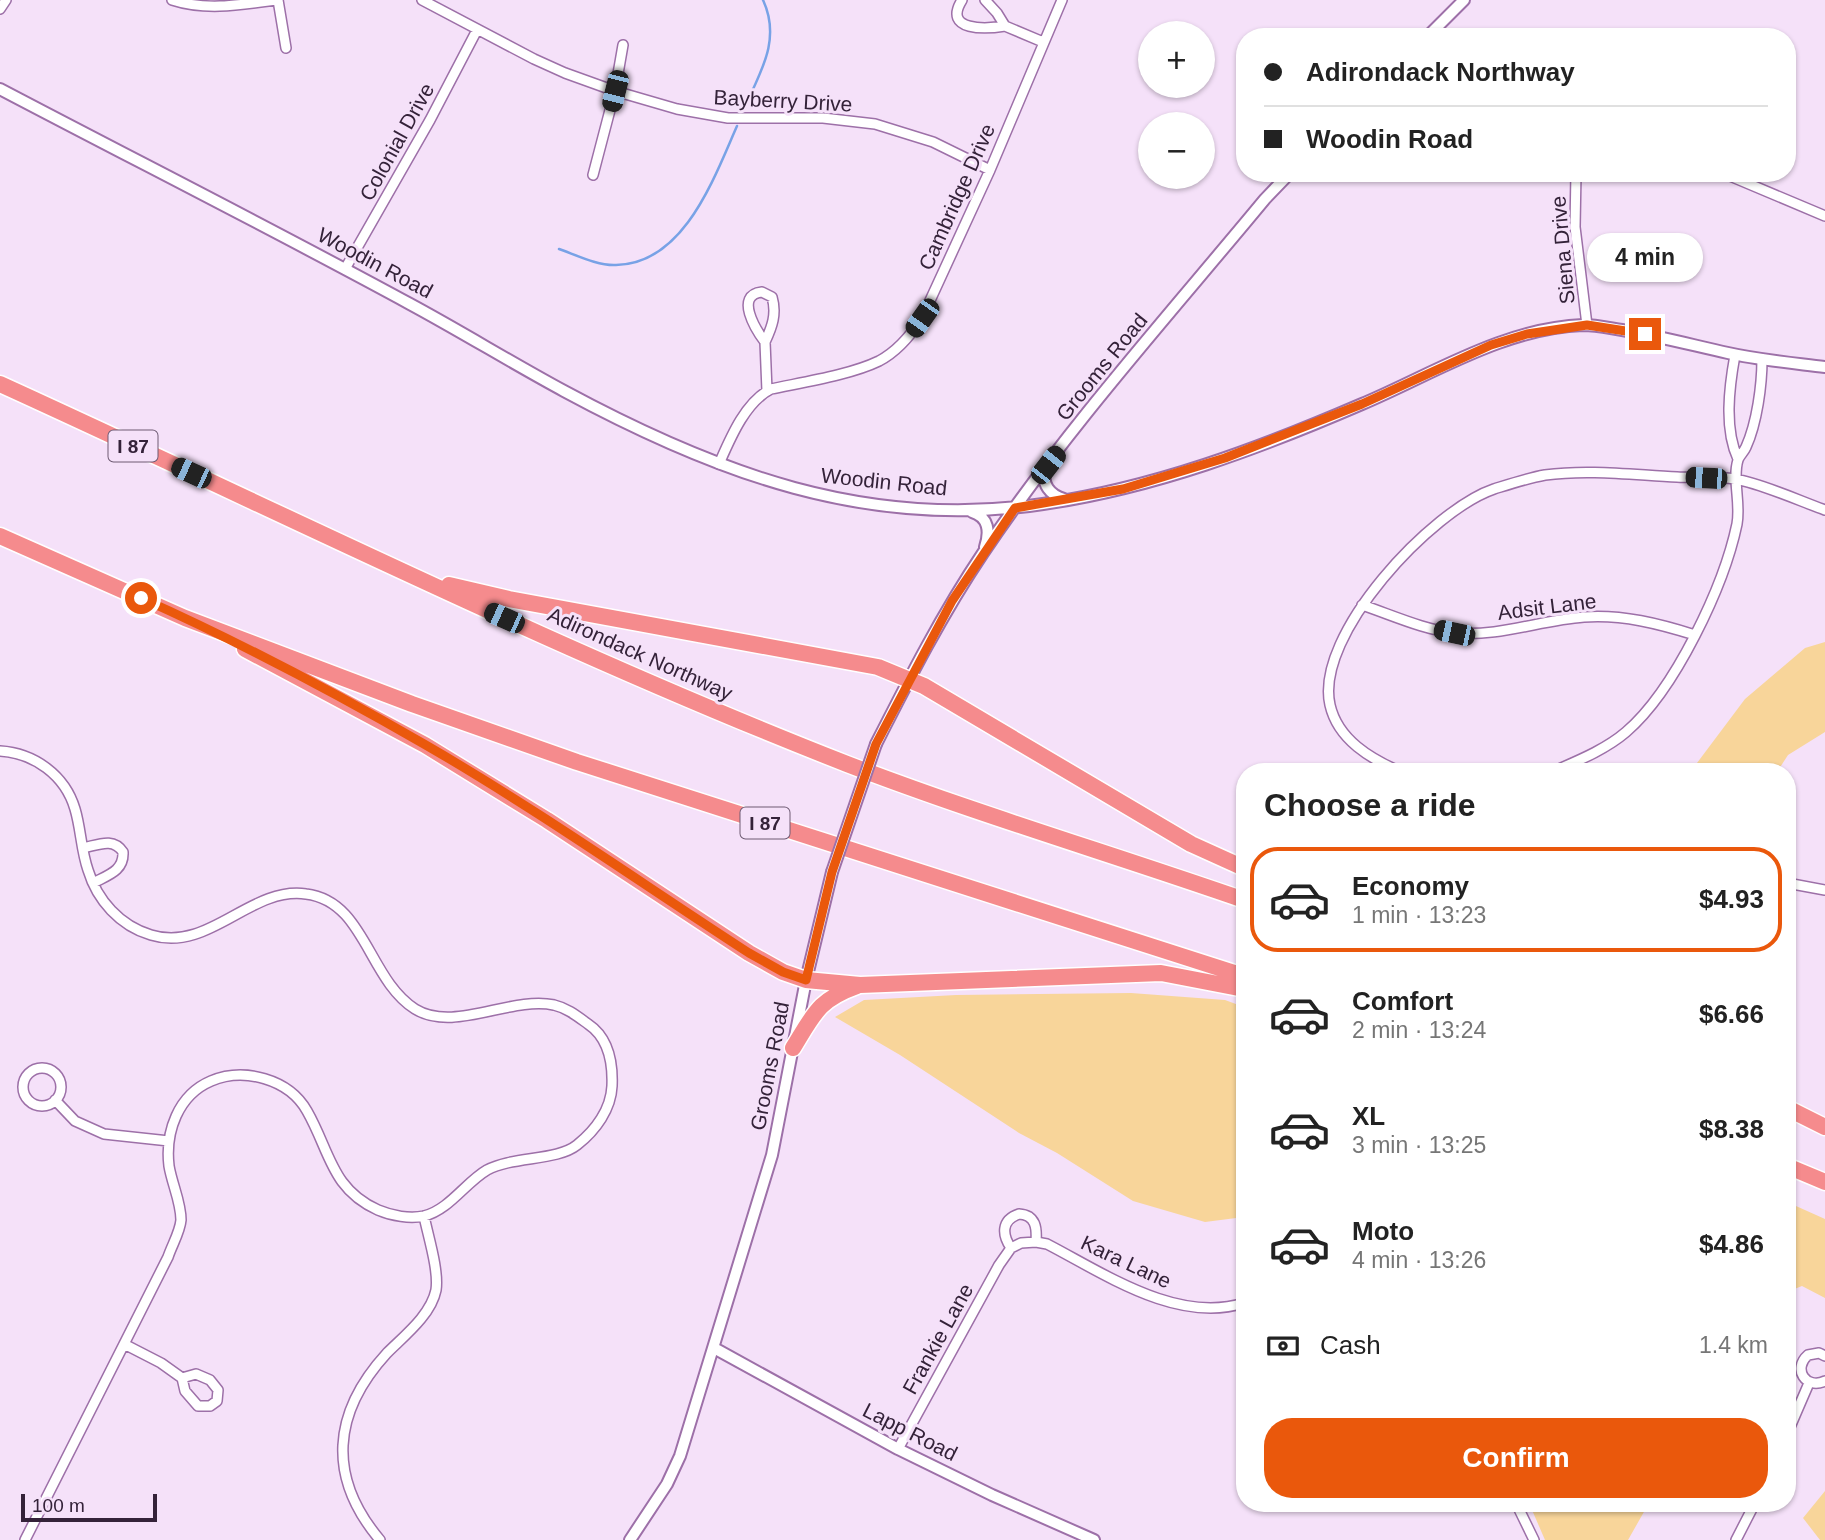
<!DOCTYPE html>
<meta charset="utf-8">
<style>
body{margin:0;font-family:Helvetica,sans-serif;background:#f2f2f2;color:#222;height:100vh;display:flex;flex-direction:column;font-size:26px;white-space:nowrap}
*{box-sizing:border-box;margin:0}
p{font-size:23px;color:#767676}
.icon{flex:none;width:38px;height:38px;fill:none;stroke:currentColor;stroke-width:2;stroke-linecap:round;stroke-linejoin:round}
.map{position:relative;flex:1;overflow:hidden}
.sheet{position:absolute;left:1236px;top:763px;width:560px;height:749px;display:flex;flex-direction:column;background:#fff;border-radius:28px;box-shadow:0 2px 5px #0004}
.sheet>*{flex:none}
.top-card{position:absolute;left:1236px;top:28px;width:560px;height:154px;border-radius:28px;box-shadow:0 2px 5px #0004;display:grid;align-content:center;height:154px;padding:0 28px;background:#fff}
.tools{position:absolute;left:1138px;top:21px;display:grid;gap:14px}
.tools a{display:grid;place-items:center;width:77px;height:77px;border-radius:50%;background:#fff;box-shadow:0 2px 5px #0004;font-size:35px}
.scale{position:absolute;left:21px;bottom:18px;width:136px;box-sizing:border-box;padding-left:7px;border:4px solid #342239;border-top:0;font-size:19px;line-height:24px;white-space:nowrap;color:#342239;-webkit-text-stroke:5px #f5e1f9;paint-order:stroke}
.end{position:absolute;width:32px;height:32px;margin:-16px;border:9px solid #ea580c;background:#fff;box-shadow:0 0 0 4px #fff}
.from{border-radius:50%}
.bubble{position:absolute;height:49px;border-radius:24px;background:#fff;box-shadow:0 2px 5px #0004;font-size:23px;font-weight:700;line-height:49px;text-align:center}
.car{position:absolute;width:21px;height:42px;margin:-21px -10px;border-radius:9px;box-shadow:0 0 5px 2px #0007;background:linear-gradient(#222 24%,#8ab4d8 0 40%,#222 0 76%,#8ab4d8 0 86%,#222 0)}
.top-card b{display:flex;align-items:center;gap:24px;height:66px;font-size:26px}
.top-card b+b{border-top:2px solid #e0e0e0}
.top-card i{width:18px;height:18px;background:#222}
ul{padding:0;list-style:none}
li{display:flex;align-items:center;gap:21px;height:105px;margin:0 14px 10px;padding:0 14px;border:4px solid transparent;border-radius:28px}
li div{flex:1}
li b{display:block;font-size:26px}
li em{font-style:normal;font-weight:700}
li.current{border-color:#ea580c}
li>.icon{width:63px;height:63px;stroke-width:1.5}
h2{padding:0 28px;font-size:32px;line-height:84px}
.pay{display:flex;align-items:center;gap:18px;height:77px;padding:0 28px;font-size:26px}
.pay p{margin-inline-start:auto}
.action{display:flex;gap:14px;margin-top:auto;padding:14px 28px}
.action a{flex:1;height:80px;border-radius:28px;background:#ea580c;color:#fff;font-size:28px;font-weight:700;line-height:80px;text-align:center}
.map>svg:first-child{display:block}
</style>
<div class="map">
<svg width="1825" height="1540" viewBox="0 0 1825 1540">
<rect width="100%" height="100%" fill="#f5e1f9"/>
<path fill="#f8d59a" d="M1825,642v90l-37,23 -11,17h-84l4,-9 48,-64 60,-51z
M1131,993l94,7 19,7v210l-39,5 -72,-21 -76,-48 -38,-20 -119,-78 -65,-38 29,-17 92,-5z
M1787,1202l38,17v79l-23,-12 -15,6z
M1825,1491v49h-5l-17,-22z
M1529,1503h120l-21,37h-83z"/>
<g fill="none" stroke-linecap="round" stroke-linejoin="round">
<path stroke="#78a2e6" stroke-width="2.5" d="M743,111c16,-37 39,-70 20,-111
M559,249c17,6 39,17 57,16 68,-1 98,-87 121,-139"/>
<g stroke="#9d70a8" stroke-width="12">
<path id="minor" d="M172,0c34,11 68,5 103,0
M278,0l8,48
M422,0l112,59 31,14 50,18 62,18 51,9h95l52,6 58,18 57,28
M962,0c-20,32 25,29 43,26l-8,-13 -12,-13
M0,9l6,-9
M1005,26l38,16
M1576,173l-1,54 12,98
M1723,173l102,43
M593,175l22,-84 8,-46
M345,269l85,-149 47,-90
M762,292l10,5c5,17 0,30 -7,45 -9,-12 -31,-47 -3,-50z
M765,342l2,49
M1735,355c-6,33 -11,74 3,104
M719,464c11,-25 26,-62 52,-75 33,-7 79,-14 108,-28 19,-10 32,-26 43,-43l68,-148 72,-170
M1362,605c30,10 62,25 93,28 44,4 86,-13 129,-16 38,-3 76,7 111,18
M0,751c34,2 65,24 75,58 6,20 6,41 13,61 9,30 32,56 63,65 58,18 99,-49 155,-41 59,7 62,85 109,115 39,24 95,-13 139,-4 13,3 23,11 34,19 21,14 25,38 24,62 -1,23 -16,44 -35,59 -20,16 -64,11 -90,25 -21,12 -38,40 -63,46 -14,3 -32,0 -46,-6 -47,-21 -48,-59 -71,-99 -18,-32 -63,-44 -96,-30 -33,14 -46,51 -42,85 3,18 12,36 12,54 -1,12 -9,25 -13,37l-143,283
M1401,772c-30,-13 -63,-32 -71,-67 -16,-70 102,-195 164,-216 16,-5 34,-11 51,-14 43,-6 89,0 132,2 19,1 40,-1 58,2 25,4 65,22 90,31
M1552,772c25,-11 53,-22 74,-40 49,-42 98,-146 111,-208 4,-21 -5,-45 1,-64 1,-4 6,-8 8,-13 11,-24 16,-62 16,-88
M83,848c15,-3 30,-11 40,4 1,19 -15,23 -30,31
M1787,883l38,7
M23 1087a19 19 0 1 1 38 0a19 19 0 1 1-38 0Z
M55,1100l20,21 29,13 65,7
M1019,1214c17,1 18,14 17,28l-15,1 -10,5c-9,-13 -10,-28 8,-34z
M1036,1242l11,2c58,30 130,80 197,59
M124,1344l37,19 21,15
M1825,1356l-6,-3 -11,2c-16,14 -2,35 17,26
M196,1374l14,6 8,10 -1,11 -7,5h-12l-13,-15 -3,-13z
M1787,1434l22,-51
M898,1449l101,-184 12,-17
M1516,1503l18,37
M380,1540c-53,-63 -48,-127 7,-187 17,-17 44,-38 49,-63 3,-20 -8,-54 -12,-74
M1736,1540l19,-37"/>
</g>
<g stroke="#9d70a8" stroke-width="14">
<path id="tertiary" d="M1427,37l37,-37
M0,89c137,72 274,141 410,215 52,28 102,59 154,87 152,82 303,139 479,113 111,-16 217,-56 319,-100 71,-30 142,-76 221,-79 13,0 26,3 39,5 36,6 70,15 106,23 31,7 65,10 97,14
M1046,470c-5,14 4,25 18,29
M972,512c17,5 18,20 13,35
M876,744c33,-65 66,-130 107,-191 84,-125 186,-238 282,-354l25,-26
M714,1348l184,101 94,46 102,45
M630,1540l37,-56 13,-28 92,-301 34,-175 26,-108"/>
</g>
<g stroke="#fff" stroke-width="19">
<path id="motorway" d="M0,384c281,128 558,267 847,380 130,50 265,90 397,136
M0,536l185,82 227,86 165,58 667,214
M449,585l60,14 369,68 46,19 267,158 53,24
M245,649l180,96 122,75 202,133 34,19 23,8 54,5 301,-12 83,16
M793,1048c21,-34 25,-48 64,-62
M1787,1108l38,19
M1787,1166l38,16"/>
</g>
<use href="#minor" stroke="#fff" stroke-width="9"/>
<use href="#tertiary" stroke="#fff" stroke-width="10"/>
<use href="#motorway" stroke="#f58b8d" stroke-width="16"/>
<g stroke="#9d70a8" stroke-width="14" stroke-linecap="butt">
<path id="tertiary-bridge" d="M832,872l44,-128"/>
</g>
<use href="#tertiary-bridge" stroke="#fff" stroke-width="10"/>
</g>
<g fill="none" stroke-linecap="round" stroke-linejoin="round">
<path stroke="#ea580c" stroke-width="9" d="M141,598c96,43 191,93 283,146 111,64 217,139 325,209l34,19 23,8 26,-108 44,-128 76,-143 63,-93 108,-19 102,-31 137,-54 129,-59 36,-11 60,-9 58,9"/>
</g>
<g text-anchor="middle" stroke-width="6" stroke-linejoin="round" paint-order="stroke">
<g fill="#f5e1f9" stroke="#6e5b73" stroke-width="2">
<rect x="108.5" y="430.5" width="49" height="31" rx="5"/>
<rect x="740.5" y="807.5" width="49" height="31" rx="5"/>
</g>
<g font-size="19" font-weight="bold" fill="#342239">
<text x="133" y="453">I 87</text>
<text x="765" y="830">I 87</text>
</g>
<g font-size="21" fill="#342239" stroke="#f5e1f9">
<text transform="translate(783 101) rotate(3)" y="7">Bayberry Drive</text>
<text transform="translate(397 142) rotate(-61)" y="7">Colonial Drive</text>
<text transform="translate(957 197) rotate(-66)" y="7">Cambridge Drive</text>
<text transform="translate(1563 250) rotate(-95)" y="7">Siena Drive</text>
<text transform="translate(375 263) rotate(28)" y="7">Woodin Road</text>
<text transform="translate(1102 367) rotate(-51)" y="7">Grooms Road</text>
<text transform="translate(884 482) rotate(6)" y="7">Woodin Road</text>
<text transform="translate(1547 607) rotate(-7)" y="7">Adsit Lane</text>
<text transform="translate(640 654) rotate(24)" y="7">Adirondack Northway</text>
<text transform="translate(770 1066) rotate(-79)" y="7">Grooms Road</text>
<text transform="translate(1126 1262) rotate(25)" y="7">Kara Lane</text>
<text transform="translate(938 1339) rotate(-61)" y="7">Frankie Lane</text>
<text transform="translate(910 1432) rotate(27)" y="7">Lapp Road</text>
</g>
</g>
</svg>
<div class="tools">
<a>+</a>
<a>−</a>
</div>
<div class="scale">100 m</div>
<i class="end from" style="left:141px;top:598px"></i>
<i class="end" style="left:1645px;top:334px"></i>
<div class="bubble" style="left:1587px;top:233px;width:116px">4 min</div>
<i class="car" style="left:615px;top:91px;rotate:194deg"></i>
<i class="car" style="left:922px;top:318px;rotate:215deg"></i>
<i class="car" style="left:1048px;top:465px;rotate:38deg"></i>
<i class="car" style="left:191px;top:473px;rotate:295deg"></i>
<i class="car" style="left:1706px;top:478px;rotate:273deg"></i>
<i class="car" style="left:504px;top:618px;rotate:294deg"></i>
<i class="car" style="left:1454px;top:633px;rotate:282deg"></i>
<div class="top-card">
<b><i class="from"></i>Adirondack Northway</b>
<b><i></i>Woodin Road</b>
</div>
<section class="sheet">
<h2>Choose a ride</h2>
<ul>
<li class="current"><svg class="icon" aria-label="car" viewBox="0 0 24 24"><path d="M5 17H2v-5l4-1 3-4h7l3 4 3 1v5h-3M9 17h6M6 11h13"/><circle cx="7" cy="17" r="2"/><circle cx="17" cy="17" r="2"/></svg><div><b>Economy</b><p>1 min · 13:23</p></div><em>$4.93</em></li>
<li><svg class="icon" aria-label="car" viewBox="0 0 24 24"><path d="M5 17H2v-5l4-1 3-4h7l3 4 3 1v5h-3M9 17h6M6 11h13"/><circle cx="7" cy="17" r="2"/><circle cx="17" cy="17" r="2"/></svg><div><b>Comfort</b><p>2 min · 13:24</p></div><em>$6.66</em></li>
<li><svg class="icon" aria-label="car" viewBox="0 0 24 24"><path d="M5 17H2v-5l4-1 3-4h7l3 4 3 1v5h-3M9 17h6M6 11h13"/><circle cx="7" cy="17" r="2"/><circle cx="17" cy="17" r="2"/></svg><div><b>XL</b><p>3 min · 13:25</p></div><em>$8.38</em></li>
<li><svg class="icon" aria-label="car" viewBox="0 0 24 24"><path d="M5 17H2v-5l4-1 3-4h7l3 4 3 1v5h-3M9 17h6M6 11h13"/><circle cx="7" cy="17" r="2"/><circle cx="17" cy="17" r="2"/></svg><div><b>Moto</b><p>4 min · 13:26</p></div><em>$4.86</em></li>
</ul>
<div class="pay"><svg class="icon" aria-label="cash" viewBox="0 0 24 24"><path d="M3 7h18v10H3z"/><circle cx="12" cy="12" r="2"/></svg>Cash<p>1.4 km</p></div>
<div class="action"><a>Confirm</a></div>
</section>
</div>
